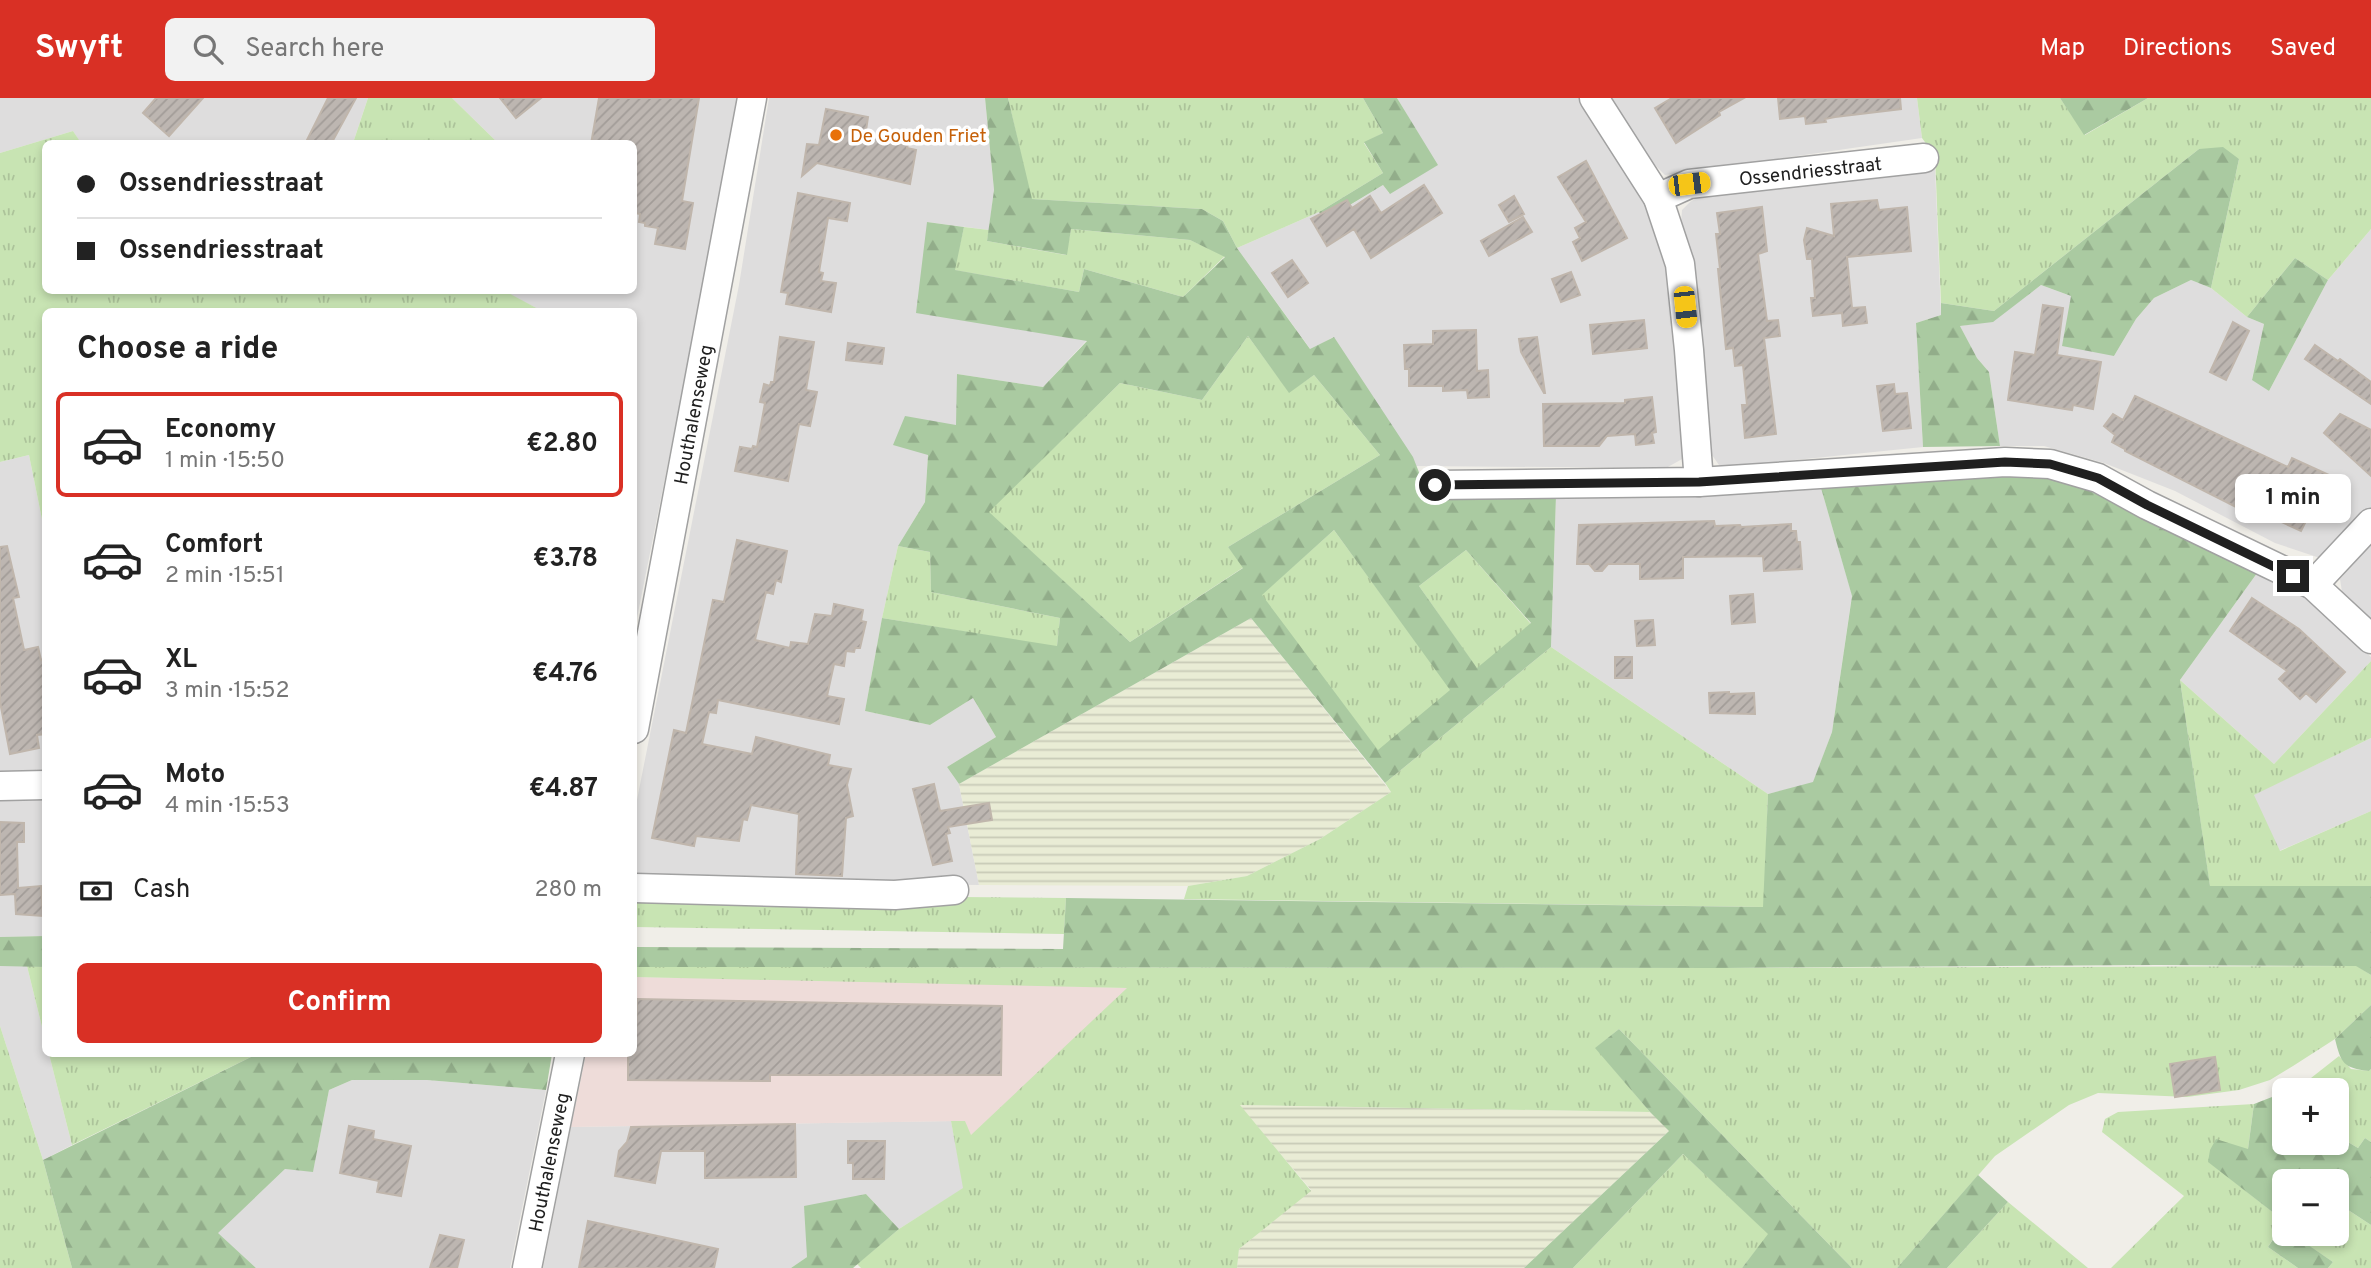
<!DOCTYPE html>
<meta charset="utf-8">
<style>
body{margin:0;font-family:Overpass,sans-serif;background:#f2f2f2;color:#222;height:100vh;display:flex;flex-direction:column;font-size:26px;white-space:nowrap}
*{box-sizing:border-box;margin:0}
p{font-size:23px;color:#767676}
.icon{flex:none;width:38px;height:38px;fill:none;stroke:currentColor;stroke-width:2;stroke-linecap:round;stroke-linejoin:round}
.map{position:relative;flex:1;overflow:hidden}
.side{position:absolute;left:42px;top:210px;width:595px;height:749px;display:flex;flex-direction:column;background:#fff;border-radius:10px;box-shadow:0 4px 10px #0003}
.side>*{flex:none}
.banner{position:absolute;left:42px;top:42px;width:595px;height:154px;border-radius:10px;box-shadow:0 4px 10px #0003;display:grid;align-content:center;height:154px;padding:0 35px;background:#fff}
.tools{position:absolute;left:2272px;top:980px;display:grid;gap:14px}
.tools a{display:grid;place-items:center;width:77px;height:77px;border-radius:10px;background:#fff;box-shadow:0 4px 10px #0003;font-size:35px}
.end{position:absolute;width:32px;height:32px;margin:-16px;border:9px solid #202020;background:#fff;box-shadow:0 0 0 4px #fff}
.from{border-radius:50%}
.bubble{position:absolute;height:49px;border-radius:10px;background:#fff;box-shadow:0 4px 10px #0003;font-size:23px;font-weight:700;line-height:49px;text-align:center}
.car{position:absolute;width:21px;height:42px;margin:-21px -10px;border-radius:9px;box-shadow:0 0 5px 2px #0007;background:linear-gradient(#f5c518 24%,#345 0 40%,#f5c518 0 76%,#345 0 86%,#f5c518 0)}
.banner b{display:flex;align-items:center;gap:24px;height:66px;font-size:26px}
.banner b+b{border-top:2px solid #e0e0e0}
.banner i{width:18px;height:18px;background:#222}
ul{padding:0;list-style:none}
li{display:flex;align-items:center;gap:21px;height:105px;margin:0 14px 10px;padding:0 21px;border:4px solid transparent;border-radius:10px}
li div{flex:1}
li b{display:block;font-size:26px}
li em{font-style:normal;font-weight:700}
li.on{border-color:#d93025}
li>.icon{width:63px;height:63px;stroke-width:1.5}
h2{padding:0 35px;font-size:32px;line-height:84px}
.pay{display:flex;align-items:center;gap:18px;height:77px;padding:0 35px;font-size:26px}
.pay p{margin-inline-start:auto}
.button{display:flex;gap:14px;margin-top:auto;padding:14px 35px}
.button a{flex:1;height:80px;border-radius:10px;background:#d93025;color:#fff;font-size:28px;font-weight:700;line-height:80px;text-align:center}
header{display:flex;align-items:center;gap:42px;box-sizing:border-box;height:98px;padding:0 35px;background:#d93025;color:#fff}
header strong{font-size:33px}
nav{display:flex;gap:38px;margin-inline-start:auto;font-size:24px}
.search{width:490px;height:63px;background:#f2f2f2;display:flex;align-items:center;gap:18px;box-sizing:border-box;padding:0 24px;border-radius:10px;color:#767676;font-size:26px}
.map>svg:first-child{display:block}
</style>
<header>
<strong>Swyft</strong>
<div class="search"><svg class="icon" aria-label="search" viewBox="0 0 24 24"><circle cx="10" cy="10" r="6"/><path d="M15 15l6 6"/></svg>Search here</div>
<nav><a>Map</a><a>Directions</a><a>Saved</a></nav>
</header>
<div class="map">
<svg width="2371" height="1170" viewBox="0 0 2371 1170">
<defs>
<pattern id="farmland-rules" width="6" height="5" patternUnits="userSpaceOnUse" patternTransform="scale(1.75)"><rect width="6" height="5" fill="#e9ecd5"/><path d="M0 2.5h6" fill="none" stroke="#c8cab7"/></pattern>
<pattern id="grass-tufts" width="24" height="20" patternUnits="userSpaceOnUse" patternTransform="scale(1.75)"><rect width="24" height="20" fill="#c8e4b3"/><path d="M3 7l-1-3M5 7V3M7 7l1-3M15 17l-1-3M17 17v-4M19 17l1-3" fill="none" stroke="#acc39a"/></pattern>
<pattern id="forest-firs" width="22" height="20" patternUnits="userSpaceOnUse" patternTransform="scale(1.75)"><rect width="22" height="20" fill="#aacaa1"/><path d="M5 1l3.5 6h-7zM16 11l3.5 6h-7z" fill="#92ad8a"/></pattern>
<pattern id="building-hatch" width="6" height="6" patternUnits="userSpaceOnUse" patternTransform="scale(1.75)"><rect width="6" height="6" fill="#bdb6b1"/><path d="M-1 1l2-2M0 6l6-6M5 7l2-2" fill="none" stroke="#a29c98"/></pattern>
</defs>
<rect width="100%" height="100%" fill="#f0eee8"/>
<path fill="#dedddd" d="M0,0h368l-15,45 -272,1 -8,-13 -73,22z
M452,0h289l-107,535v-321l-92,-1 -39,-20 131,-1v-146l-136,-1z
M769,0h216l9,92 -5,40 -62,-8 160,118 -44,47 -86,-13v51l-29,29 -3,48 -27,44 -16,72 -17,93 65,14 43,-27 23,39 -49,30 12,17 20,101 -345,-4v-66l105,-530z
M1397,0h183l70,105 23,77 11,178 -18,10 -250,-2 -4,-9 -79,-120 -22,13 -74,-102 82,-36 7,8 57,-35 6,8 48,-28z
M1610,0h307l5,40 -257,37 -15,-15z
M1935,69l6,148 -25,8 7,124 -178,18h-26l-7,-10 -21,-200 -10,-31 1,-14 8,-8 16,-9z
M2371,131v280l-48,50 -48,-16 -100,-52 -71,-28 -60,-17h-44l-11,-74 -12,-14 -17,-32 33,-5 48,-36 30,11 43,60 22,-37 18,-21 37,-18 20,8 36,29 17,7 -12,55 17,12 59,-111z
M29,357l16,79v238l-45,3v-313z
M1819,383l33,114 -20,137 -19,51 -45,11 -217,-147 5,-151z
M2371,446v79l-29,-31 -2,-13z
M2260,471l48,30 63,58v4l-97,103 -94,-84z
M2371,640v73l-92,40 -26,-56z
M45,697v141l-45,1v-140z
M0,868h27l18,73 1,15h3l23,91 -29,15 -43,-134z
M352,982h75l119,10 -36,178h-254l-39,-35 68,-64 28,2 16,-81z
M951,1023l13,67 -65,41 -33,-35 -59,63 -16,11h-248l28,-141z"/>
<path fill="#eedcd9" d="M634,879l299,5 195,6 -157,148 -7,-15 -393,6 15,-73h48z"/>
<path fill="url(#farmland-rules)" d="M1251,520l140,174 -71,47 -73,37 -59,10 -209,-1 -20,-101z
M1239,1007l411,7 20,18 -146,138h-287l2,-19 72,-59z"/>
<path fill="url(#grass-tufts)" d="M368,0h84l46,45h-145z
M1008,0h355l20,35 -19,10 19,30 -64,39 -82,36 -14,-27 -21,-12 -171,-10z
M1917,0h143l25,37 63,-37h223v131l-43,51 -33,-22 -48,59 -36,-29 28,-129 -40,-10 -205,162 -53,-8 -6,-147 -13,-18z
M73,33l8,12 -35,1v146h457l39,21 -496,1 -1,222 -16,-79 -29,7v-309z
M964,129l25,3 -2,11 79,14 5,-26 119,11 35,16 -42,41 -99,-28 -5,23 -125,-22z
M1248,238l41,56 25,-17 66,80 -152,92 16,20 -114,75 -142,-130 132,-129 82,17z
M1334,432l117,160 -73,61 -117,-156z
M898,448l32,6 1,40 129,26 -3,29 -175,-29z
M1466,452l65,74 -54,45 -58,-83z
M1551,549l217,147 -4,113 -580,-8 4,-13 59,-10 73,-37 71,-47 -6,-9z
M2371,563v77l-117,57 26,56 91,-40v75l-161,1 -30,-207 94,84z
M634,796l432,4 -2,36 -430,-7z
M27,868l18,1v72z
M2357,868l14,9v30l-36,34 -42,27 -23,14 -31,10 -52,7 -89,-4 -29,12 -74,51 -98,112h-45l-233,-239 -23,19 54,64 -410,-7 71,86 -72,58 -2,19h-376l-4,-4 42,-35 64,-41 -12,-67h14l6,14 156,-147 -493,-11v-10l1088,1z
M0,928l43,134 29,108h-72z
M49,956h208l-185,91z
M2339,958l12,13 18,2 2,-2v73l-6,-4 -7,10 -22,-13v-45h-50l25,-12z
M2254,1006l-6,45 -39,13 75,59 -16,26 30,21h-187l73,-72 -82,-64 3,-13 13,-7z
M1683,1056l86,80 -27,34h-169z
M2008,1104l80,66h-141z
M2336,1104l35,23v43h-43l5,-6 -36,-24 3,-4h36z"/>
<path fill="url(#forest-firs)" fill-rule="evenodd" d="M985,0h23l24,101 170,10 21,12 14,27 73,101 24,-12 79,120 16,41 127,-2 -5,151 -166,136 -134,-165 -292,166 -12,-17 49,-30 -23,-39 -43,27 -65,-14 17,-93 175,28 3,-28 -129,-26 -1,-40 -32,-6 27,-44 3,-47 -35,-10 12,-29 51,9 1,-51 86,13 44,-46 -171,-28 11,-91 37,5 -9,43 124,22 5,-23 99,28 42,-40 -35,-17 -119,-11 -4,26 -80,-14 7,-51zM1248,238l41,57 25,-18 66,80 -152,92 15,21 -113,74 -141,-130 131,-129 82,17zM1334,432l116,160 -72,60 -116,-155zM1466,452l65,73 -54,45 -58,-82z
M1363,0h34l41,67 -48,29 -7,-9 -58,35 -6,-8 64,-39 -19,-31 19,-9z
M2060,0h88l-64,37z
M2223,49l16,12 -28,129 -20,-8 -37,18 -18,21 -22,37 -52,-10 9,-50 -30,-11 -48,37 -33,4 17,32 12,14 11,74 -77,1 -7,-124 25,-8v-12l53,8 205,-162z
M2295,160l33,22 -59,111 -17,-11 12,-56 -17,-7z
M2010,377l58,6 192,88 -80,111 30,206h161v89l-15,-9 -199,-1 -435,3 -1088,-1 1,-20 428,2 3,-51 697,9 5,-113 45,-12 19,-50 20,-136 -33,-115z
M45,838v31l-45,-1v-29z
M2371,907v64l-2,2c-26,-3 -28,-8 -34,-32z
M1619,931l233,239h-110l26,-34 -85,-80 -110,114h-49l145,-137 -19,-19 -55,-64z
M257,956h295l-6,36 -119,-10h-75l-23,10 -16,82 -28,-3 -67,64 38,35h-184l-29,-108z
M2272,999l12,7v39h52v-8l22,13 7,-10 6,4v83l-35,-23v-21h-52v40l-76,-59 2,-12 6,-11 32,10 6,-45z
M1978,1077l30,27 -61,66h-50z
M866,1096l33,35 -46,39h-62l16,-11 -3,-51z
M2284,1125v11h16l-2,4 35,24 -5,6h-30l-30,-21z"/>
<path fill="url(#building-hatch)" stroke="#c0b6ac" stroke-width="2" d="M156,0h47l-34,38 -26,-23z
M328,0h28l-25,46h-26z
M500,0h41l-25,20z
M599,0h100l-17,103 11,2 -8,46 -30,-5 3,-16 -13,-2v-3l-6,-1 1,-8 -6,-1v-69h-43z
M1672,0h72l-25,14 1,3 -44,28 -21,-35z
M1778,0h122l1,11 -66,8 -10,2 1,3 -20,2 -1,-8 -25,3z
M826,11l42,8 -3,20 43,7 -1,4 9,2 -6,34 -93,-21 -15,13 5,-32 12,1z
M1586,63l41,77 -45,23 -9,-19 7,-4 -5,-10 11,-6 -28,-45z
M1424,87l18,28 -71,45 -17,-29 -27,17 -16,-27 36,-19 5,8 18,-12 11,17z
M798,95l52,10 -3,18 -19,-3 -9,54 4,1 -2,8 15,2 -5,29 -45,-8 2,-11 -7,-1z
M1514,98l10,18 -15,8 -10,-17z
M1877,102l2,10 28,-3 4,44 -64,6 5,51 13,-1 2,16 -24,3 -1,-13 -29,3 -2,-18h4l-3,-39h-5l-3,-19 3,-12 27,8 -3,-32z
M1762,109l5,44 -9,3 9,67 11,-1 2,16 -16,2 12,96 -31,4 -3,-33h5l-4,-40 -8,1 -2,-18 -7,1 -8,-80h2l-4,-35h4l-3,-21z
M1523,119l9,15 -43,24 -8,-15z
M1292,162l16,23 -20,14 -16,-24z
M1571,174l9,23 -19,7 -9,-23z
M2043,207l20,3 -6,47 44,7 -8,47 -20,-4 -1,5 -64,-10 7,-48 20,3z
M1644,222l3,28 -54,6 -3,-29z
M2233,224l16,9 -23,49 -16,-8z
M1476,232l1,41 11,-1 1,27 -21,1 -1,-8 -24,1v-5h-34v-17h-4l-1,-24 29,-1v-13z
M780,239l34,5 -8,48 11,2 -7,34 -11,-2 -11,57 -53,-10 5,-24 12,2 1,-3 4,1 8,-44 -5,-1 4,-18 6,2 1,-4h3z
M1537,239l8,56h-1l-23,-41 -2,-13z
M848,245l36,5 -2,16 -36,-4z
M2315,247l23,16 2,-2 31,23v22l-66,-45z
M1894,286l1,10 12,-1 4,35 -28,3 -6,-45z
M2135,298l153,71 4,-9 37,17 -28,56 -26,-12 11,-23 -32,-15 -14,28 -115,-58v-2l-13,-7 3,-7 -11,-9 9,-12 10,6z
M1652,299l4,35 -4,1 2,10 -18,2 -1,-11 -28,2 -8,10h-55l-1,-42 82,-1v-3z
M2340,316l31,16v46l-47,-43z
M1714,423l1,5 25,-1 1,2 50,-3v7h5l1,11h3l2,27 -38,2 -1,-15 -80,1v21l-43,1v-15h-32l-6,7h-7l-6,-7h-12l2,-39z
M737,442l50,11 -6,31 -5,-2 -3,14 -7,-2 -11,48 35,8 1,-6 17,2 7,-30 17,2 2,-12 29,6 -2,11 5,1 -6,26h-5l-1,4 -8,-1 -2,15 -10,-2 -7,32 17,3 -5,25 -121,-24 -2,13 -7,-1 -7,32 50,10 4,-17 74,18 -2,10 23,4 -4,16 6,31 -7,2 -4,58 -46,-2 3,-60 -48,-9 -4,15 -4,-1 -4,22 -43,-5 -2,10 -42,-8 22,-108 12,3 27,-133 11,2z
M7,448l12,51 -6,1 11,52 14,-3 3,13 5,-1v75l-9,1 2,13 -29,6 -10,-52v-155z
M1753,496l2,28 -23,2 -2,-28z
M2252,500l47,31 46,43 -29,30 -10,-9 -6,6 -21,-20 8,-8 -57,-40z
M1653,522l2,25 -18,1 -2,-25z
M1615,559h17v21h-17z
M1729,594v2l25,-1 1,21 -45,-1 -1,-20z
M934,686l6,27 49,-8 3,17 -44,7 2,6 -4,1 6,27 -19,4 -20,-76z
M0,724l24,1v19h-7l1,46 23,-2 2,30 -27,-2 -1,-20 -15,1z
M637,901l365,7 -1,69h-231v6l-142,-1v-26h6v-18h2z
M2215,959l5,33 -45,7 -5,-33z
M795,1026l1,53 -91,1v-27h-44l-6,32 -40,-7 4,-25 8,-9 4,-15z
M349,1028l25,5 -1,8 38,7 -10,50 -24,-4 2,-11 -39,-8z
M848,1043h37l-1,38h-31v-16h-5z
M588,1123l130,28 -4,19h-135z
M440,1137l24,5 -7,28h-27z"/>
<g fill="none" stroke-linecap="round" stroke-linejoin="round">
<g stroke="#a1a1a1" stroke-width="31">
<g id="minor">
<path d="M1594,0l64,100 22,66 9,86 10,132"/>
<path id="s1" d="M1658,100l31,-14 235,-26"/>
<path d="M1435,387l264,-3 306,-20 45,2 48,14 49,27 166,80 58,54"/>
<path d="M2313,487l58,-62"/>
<path id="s2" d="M634,631l118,-631"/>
<path d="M0,688l46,-1"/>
<path d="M634,790l261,7 59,-5"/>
<path id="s3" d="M527,1170l43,-214"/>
</g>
</g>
<use href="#minor" stroke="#fff" stroke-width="28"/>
</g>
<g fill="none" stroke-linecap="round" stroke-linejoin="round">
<path stroke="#202020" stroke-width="9" d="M1435,387l264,-3 306,-20 45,2 48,14 49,27 146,71"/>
</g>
<circle fill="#e8710a" stroke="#fff" stroke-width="2.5" cx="836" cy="37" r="7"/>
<g text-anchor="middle" stroke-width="7" stroke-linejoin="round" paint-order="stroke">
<g font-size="19" fill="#c56008" stroke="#fff" text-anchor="start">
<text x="850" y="44">De Gouden Friet</text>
</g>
<g font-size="19" fill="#202020" stroke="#fff">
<text dy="7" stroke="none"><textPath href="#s1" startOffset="156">Ossendriesstraat</textPath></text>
<text dy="7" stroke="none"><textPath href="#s2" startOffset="320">Houthalenseweg</textPath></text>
<text dy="7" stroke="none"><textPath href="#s3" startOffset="108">Houthalenseweg</textPath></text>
</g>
</g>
</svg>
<div class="tools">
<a>+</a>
<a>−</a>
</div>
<i class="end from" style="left:1435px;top:387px"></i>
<i class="end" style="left:2293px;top:478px"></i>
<div class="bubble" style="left:2235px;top:376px;width:116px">1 min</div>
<i class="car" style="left:1689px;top:86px;rotate:83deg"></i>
<i class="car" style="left:1685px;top:209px;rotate:174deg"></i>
<div class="banner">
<b><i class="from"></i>Ossendriesstraat</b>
<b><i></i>Ossendriesstraat</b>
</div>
<section class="side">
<h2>Choose a ride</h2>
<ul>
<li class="on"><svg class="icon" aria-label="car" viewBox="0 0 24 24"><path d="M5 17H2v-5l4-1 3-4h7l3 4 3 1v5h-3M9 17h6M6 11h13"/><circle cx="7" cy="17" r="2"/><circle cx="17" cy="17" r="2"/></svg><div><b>Economy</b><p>1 min · 15:50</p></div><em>€2.80</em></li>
<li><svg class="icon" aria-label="car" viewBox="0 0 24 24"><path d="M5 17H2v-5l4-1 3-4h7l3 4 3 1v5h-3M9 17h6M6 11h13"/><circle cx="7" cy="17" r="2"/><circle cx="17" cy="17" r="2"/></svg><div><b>Comfort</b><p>2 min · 15:51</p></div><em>€3.78</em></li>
<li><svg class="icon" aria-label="car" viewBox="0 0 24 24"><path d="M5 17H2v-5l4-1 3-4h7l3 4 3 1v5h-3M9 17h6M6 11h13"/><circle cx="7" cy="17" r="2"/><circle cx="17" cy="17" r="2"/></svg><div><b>XL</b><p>3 min · 15:52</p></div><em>€4.76</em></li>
<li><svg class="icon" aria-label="car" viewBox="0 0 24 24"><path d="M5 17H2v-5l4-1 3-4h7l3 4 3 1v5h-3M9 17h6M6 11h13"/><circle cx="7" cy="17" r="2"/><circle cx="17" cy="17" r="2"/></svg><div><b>Moto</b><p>4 min · 15:53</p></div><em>€4.87</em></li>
</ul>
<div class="pay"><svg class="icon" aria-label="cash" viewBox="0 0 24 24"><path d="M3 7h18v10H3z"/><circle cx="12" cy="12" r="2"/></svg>Cash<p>280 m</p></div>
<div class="button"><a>Confirm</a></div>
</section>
</div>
